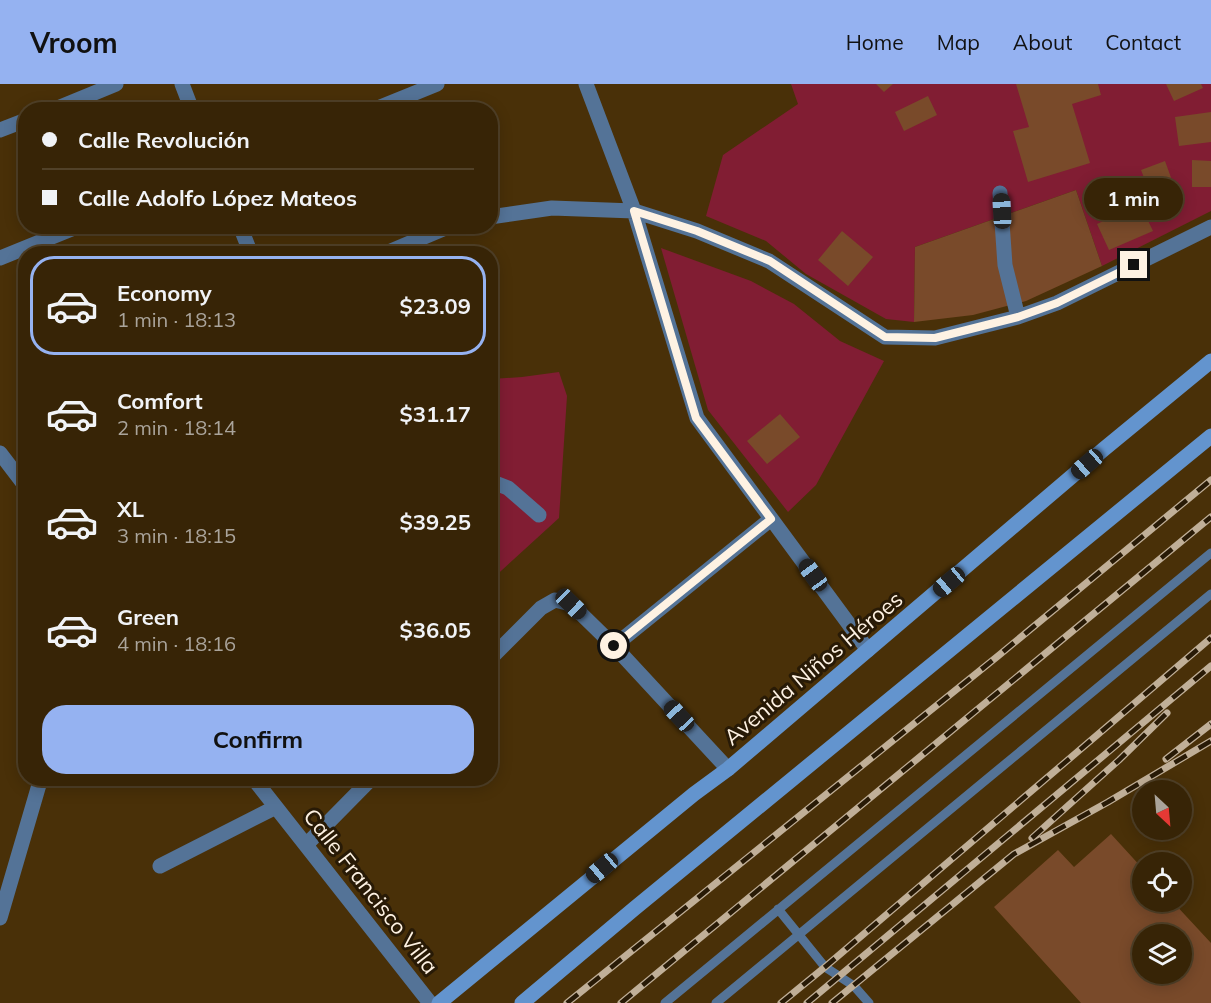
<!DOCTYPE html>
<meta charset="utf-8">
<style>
body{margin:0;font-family:Mulish,sans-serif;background:#3e2c10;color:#f1f3f6;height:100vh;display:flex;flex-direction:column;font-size:22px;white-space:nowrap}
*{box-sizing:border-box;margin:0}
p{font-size:20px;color:#aaa49b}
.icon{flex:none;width:33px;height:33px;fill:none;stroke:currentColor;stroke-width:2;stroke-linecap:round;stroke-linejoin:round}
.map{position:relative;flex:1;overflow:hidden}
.side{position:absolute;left:18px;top:162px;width:480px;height:540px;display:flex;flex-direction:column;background:#372406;border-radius:24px;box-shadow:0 3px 15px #0003,0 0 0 2px #514128}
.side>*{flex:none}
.banner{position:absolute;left:18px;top:18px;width:480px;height:132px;border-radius:24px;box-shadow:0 3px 15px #0003,0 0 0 2px #514128;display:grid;align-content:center;height:132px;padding:0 24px;background:#372406}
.needle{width:39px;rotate:154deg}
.buttons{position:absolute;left:1132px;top:696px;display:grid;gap:12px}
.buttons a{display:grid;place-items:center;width:60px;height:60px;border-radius:50%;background:#372406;box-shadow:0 3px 15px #0003,0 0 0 2px #514128;font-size:30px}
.end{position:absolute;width:27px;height:27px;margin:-14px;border:8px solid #fef2e3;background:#111;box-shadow:0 0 0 3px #111}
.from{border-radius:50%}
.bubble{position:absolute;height:42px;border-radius:21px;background:#372406;box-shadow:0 3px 15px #0003,0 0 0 2px #514128;font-size:20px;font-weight:700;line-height:42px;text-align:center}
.car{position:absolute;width:18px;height:36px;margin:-18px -9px;border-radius:8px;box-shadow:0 0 4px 2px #0007;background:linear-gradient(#222 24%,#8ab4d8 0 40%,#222 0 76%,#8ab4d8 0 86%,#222 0)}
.banner b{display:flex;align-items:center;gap:21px;height:57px;font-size:22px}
.banner b+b{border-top:2px solid #514128}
.banner i{width:15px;height:15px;background:#f1f3f6}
ul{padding:10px 0 0;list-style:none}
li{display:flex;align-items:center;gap:18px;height:99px;margin:0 12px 9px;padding:0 12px;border:3px solid transparent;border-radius:24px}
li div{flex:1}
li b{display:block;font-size:22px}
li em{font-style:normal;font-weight:700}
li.on{border-color:#95b2f1}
li>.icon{width:54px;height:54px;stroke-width:1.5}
.primary-button{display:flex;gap:12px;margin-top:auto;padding:12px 24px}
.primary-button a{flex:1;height:69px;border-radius:24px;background:#95b2f1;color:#111;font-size:24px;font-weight:700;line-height:69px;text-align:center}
header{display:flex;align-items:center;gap:36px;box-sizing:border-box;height:84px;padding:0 30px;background:#95b2f1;color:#111}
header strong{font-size:28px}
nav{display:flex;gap:33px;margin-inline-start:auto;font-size:21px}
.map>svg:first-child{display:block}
</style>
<header>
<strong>Vroom</strong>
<nav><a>Home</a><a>Map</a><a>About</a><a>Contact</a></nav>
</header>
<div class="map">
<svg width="1211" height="919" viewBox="0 0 1211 919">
<rect width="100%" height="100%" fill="#493008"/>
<path fill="#811d33" d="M791,0h420v127l-109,55 -26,-76 -161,57 -1,75 -28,-3 -80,-45 -40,-33 -60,-25 17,-61 75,-51z
M661,164l90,33 43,23 46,37 44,20 -68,124 -28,27 -80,-102z
M559,288l8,24 -8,122 -68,62v-201l31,-2z"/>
<path fill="#794a2a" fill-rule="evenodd" d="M876,0h17l-9,8z
M1016,0h82l3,11 -29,9 18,59 -62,19 -15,-51 16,-4z
M1166,0h35l2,4 -29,13z
M928,12l9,19 -33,16 -9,-19z
M1211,28v30l-32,4 -4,-29z
M1192,76l19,1v26h-19z
M1165,77l13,36 -23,9 -14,-36z
M1076,106l26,76 -76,35 -53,14 -59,7 1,-75z
M1140,120l13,27 -44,19 -12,-26z
M842,147l31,26 -25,29 -30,-26z
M780,330l20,23 -33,27 -20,-23z
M1111,750l32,35v33h30l38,41v60h-130l-87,-96 64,-57 16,17zM1143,850h39v40h-39z"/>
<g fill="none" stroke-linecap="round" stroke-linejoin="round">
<path stroke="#547397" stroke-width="9" d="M778,825l47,58 29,19 15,17
M665,919l546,-450
M716,919l495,-409"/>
<path stroke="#547397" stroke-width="15" d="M182,0l10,26
M586,0l48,127 63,207 171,232
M53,26l63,-26
M373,26l64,-26
M0,46l26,-10
M1000,109l5,72 13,52
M490,133l62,-9 82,3 63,20 72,30 116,76 50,1 83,-21 39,-14 154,-76
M240,142l11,28
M384,170l66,-28
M0,174l79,-32
M0,369l26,34
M490,397l18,7 31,27
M614,562l157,-127
M490,575l51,-51 14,-8 16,4 43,42 114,123
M253,694l177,225
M306,761l66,-67
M160,782l116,-59
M0,834l41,-140"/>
<path stroke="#6394ce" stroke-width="15" d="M439,919l255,-209 34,-25 376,-320 107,-88
M522,919l113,-95 576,-472"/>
<g stroke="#c0af98" stroke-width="7">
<path id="rail" d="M1166,675l45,-35
M1032,754l87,-78 48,-47
M567,919l431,-347 213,-176
M621,919l590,-486
M781,919l44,-36 386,-329
M807,919l404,-337
M832,919l182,-149 94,-52 103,-61"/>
</g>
<use href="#rail" stroke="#281a06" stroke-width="4.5" stroke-dasharray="14" stroke-linecap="butt"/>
</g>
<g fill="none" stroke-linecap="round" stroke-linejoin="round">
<path stroke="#fef2e3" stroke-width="8" d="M614,562l157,-127 -75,-101 -62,-207 63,20 73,30 115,76 50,1 83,-21 39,-14 77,-38"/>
</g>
<g text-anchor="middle" stroke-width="6" stroke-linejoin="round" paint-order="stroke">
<g font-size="22" fill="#fef2e3" stroke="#281a06">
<text transform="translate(813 584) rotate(-40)" y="8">Avenida Niños Héroes</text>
<text transform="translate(371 807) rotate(52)" y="8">Calle Francisco Villa</text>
</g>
</g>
</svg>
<div class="buttons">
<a><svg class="needle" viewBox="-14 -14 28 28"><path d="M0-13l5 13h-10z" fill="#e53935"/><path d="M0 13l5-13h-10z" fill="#aaa49b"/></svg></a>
<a><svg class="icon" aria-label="locate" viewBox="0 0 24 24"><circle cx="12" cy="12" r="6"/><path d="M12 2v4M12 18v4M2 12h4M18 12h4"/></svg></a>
<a><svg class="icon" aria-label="layers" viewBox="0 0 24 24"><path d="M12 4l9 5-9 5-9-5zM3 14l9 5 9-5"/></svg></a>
</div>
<i class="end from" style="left:614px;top:562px"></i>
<i class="end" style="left:1134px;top:181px"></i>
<div class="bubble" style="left:1084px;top:94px;width:99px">1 min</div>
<i class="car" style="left:1002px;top:127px;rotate:357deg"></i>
<i class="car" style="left:1087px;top:380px;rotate:229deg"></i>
<i class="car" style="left:813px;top:491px;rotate:324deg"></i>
<i class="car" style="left:949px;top:498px;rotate:230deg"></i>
<i class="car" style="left:571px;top:520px;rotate:134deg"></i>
<i class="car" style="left:679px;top:632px;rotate:317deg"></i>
<i class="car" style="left:602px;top:784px;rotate:230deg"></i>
<div class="banner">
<b><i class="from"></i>Calle Revolución</b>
<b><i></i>Calle Adolfo López Mateos</b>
</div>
<section class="side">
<ul>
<li class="on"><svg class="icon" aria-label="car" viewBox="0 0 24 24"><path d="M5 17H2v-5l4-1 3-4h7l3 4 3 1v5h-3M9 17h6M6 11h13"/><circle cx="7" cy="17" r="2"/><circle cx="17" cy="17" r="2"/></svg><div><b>Economy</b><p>1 min · 18:13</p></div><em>$23.09</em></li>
<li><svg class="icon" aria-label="car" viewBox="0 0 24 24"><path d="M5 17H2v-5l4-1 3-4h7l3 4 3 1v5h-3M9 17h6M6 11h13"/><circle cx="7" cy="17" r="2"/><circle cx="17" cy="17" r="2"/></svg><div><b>Comfort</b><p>2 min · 18:14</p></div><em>$31.17</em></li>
<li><svg class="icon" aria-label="car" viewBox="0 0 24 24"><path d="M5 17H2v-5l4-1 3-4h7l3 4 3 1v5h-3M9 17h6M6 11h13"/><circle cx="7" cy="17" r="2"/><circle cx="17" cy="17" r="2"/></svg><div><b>XL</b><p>3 min · 18:15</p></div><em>$39.25</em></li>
<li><svg class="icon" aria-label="car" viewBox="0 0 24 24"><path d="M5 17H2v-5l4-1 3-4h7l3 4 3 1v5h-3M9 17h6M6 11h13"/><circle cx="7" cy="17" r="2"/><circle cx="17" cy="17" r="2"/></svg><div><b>Green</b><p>4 min · 18:16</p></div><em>$36.05</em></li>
</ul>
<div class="primary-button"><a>Confirm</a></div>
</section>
</div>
